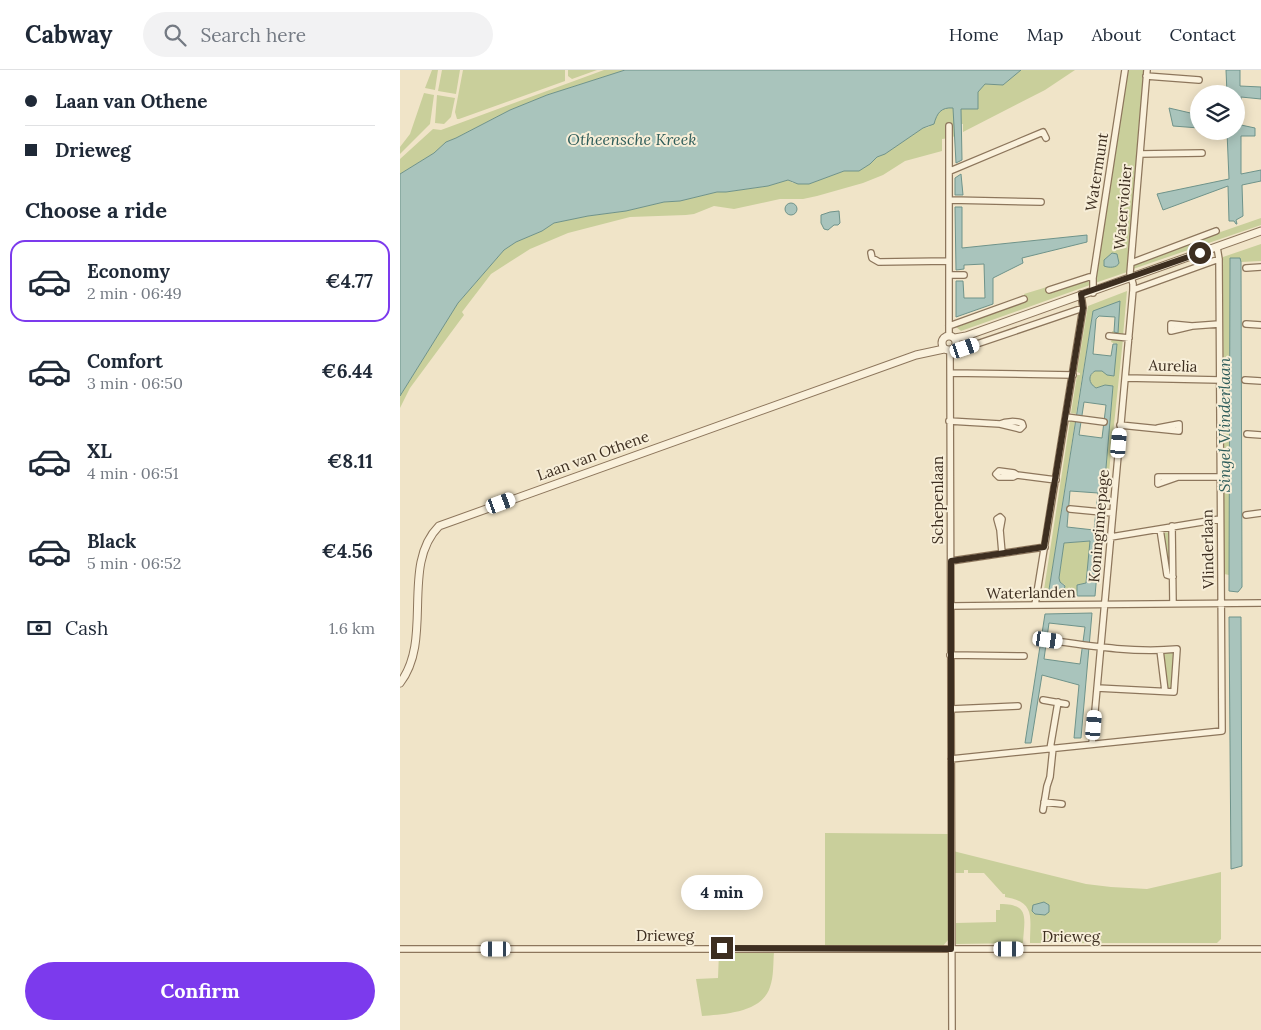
<!DOCTYPE html>
<meta charset="utf-8">
<style>
body{margin:0;font-family:Lora,serif;background:#f2f2f3;color:#1f2937;height:100vh;display:flex;flex-direction:column;font-size:19px;white-space:nowrap}
*{box-sizing:border-box;margin:0}
p{font-size:16px;color:#747a83}
.icon{flex:none;width:28px;height:28px;fill:none;stroke:currentColor;stroke-width:2;stroke-linecap:round;stroke-linejoin:round}
.map{position:relative;flex:1;overflow:hidden}
.drawer{display:flex;flex-direction:column;background:#fff;width:400px}
.drawer>*{flex:none}
.banner{display:grid;align-content:center;height:110px;padding:0 25px;background:#fff}
.fabs{position:absolute;left:790px;top:15px;display:grid;gap:10px}
.fabs a{display:grid;place-items:center;width:55px;height:55px;border-radius:50%;background:#fff;box-shadow:0 2px 12px #0003;font-size:25px}
.end{position:absolute;width:22px;height:22px;margin:-11px;border:6px solid #3d2e20;background:#fff;box-shadow:0 0 0 2px #fff}
.from{border-radius:50%}
.bubble{position:absolute;height:35px;border-radius:18px;background:#fff;box-shadow:0 2px 12px #0003;font-size:16px;font-weight:800;line-height:35px;text-align:center}
.car{position:absolute;width:15px;height:30px;margin:-15px -8px;border-radius:6px;box-shadow:0 0 4px 1px #0007;background:linear-gradient(#fff 24%,#345 0 40%,#fff 0 76%,#345 0 86%,#fff 0)}
.banner b{display:flex;align-items:center;gap:18px;height:48px;font-size:19px}
.banner b+b{border-top:1px solid #e0e1e3}
.banner i{width:12px;height:12px;background:#1f2937}
ul{padding:0;list-style:none}
li{display:flex;align-items:center;gap:15px;height:82px;margin:0 10px 8px;padding:0 15px;border:2px solid transparent;border-radius:15px}
li div{flex:1}
li b{display:block;font-size:19px}
li em{font-style:normal;font-weight:800}
li.selected{border-color:#7c3aed}
li>.icon{width:45px;height:45px;stroke-width:1.5}
h2{padding:0 25px;font-size:22px;line-height:60px}
.pay{display:flex;align-items:center;gap:12px;height:55px;padding:0 25px;font-size:19px}
.pay p{margin-inline-start:auto}
.primary-button{display:flex;gap:10px;margin-top:auto;padding:10px 25px}
.primary-button a{flex:1;height:58px;border-radius:30px;background:#7c3aed;color:#fff;font-size:20px;font-weight:800;line-height:58px;text-align:center}
header{display:flex;align-items:center;gap:30px;box-sizing:border-box;height:70px;padding:0 25px;background:#fff;border-bottom:1px solid #e0e1e3}
header strong{font-size:24px}
nav{display:flex;gap:28px;margin-inline-start:auto;font-size:18px}
.search{width:350px;height:45px;background:#f2f2f3;display:flex;align-items:center;gap:12px;box-sizing:border-box;padding:0 18px;border-radius:28px;color:#747a83;font-size:19px}
main{display:flex;flex:1;min-height:0}
.map>svg:first-child{display:block}
</style>
<header>
<strong>Cabway</strong>
<div class="search"><svg class="icon" aria-label="search" viewBox="0 0 24 24"><circle cx="10" cy="10" r="6"/><path d="M15 15l6 6"/></svg>Search here</div>
<nav><a>Home</a><a>Map</a><a>About</a><a>Contact</a></nav>
</header>
<main>
<section class="drawer">
<div class="banner">
<b><i class="from"></i>Laan van Othene</b>
<b><i></i>Drieweg</b>
</div>
<h2>Choose a ride</h2>
<ul>
<li class="selected"><svg class="icon" aria-label="car" viewBox="0 0 24 24"><path d="M5 17H2v-5l4-1 3-4h7l3 4 3 1v5h-3M9 17h6M6 11h13"/><circle cx="7" cy="17" r="2"/><circle cx="17" cy="17" r="2"/></svg><div><b>Economy</b><p>2 min · 06:49</p></div><em>€4.77</em></li>
<li><svg class="icon" aria-label="car" viewBox="0 0 24 24"><path d="M5 17H2v-5l4-1 3-4h7l3 4 3 1v5h-3M9 17h6M6 11h13"/><circle cx="7" cy="17" r="2"/><circle cx="17" cy="17" r="2"/></svg><div><b>Comfort</b><p>3 min · 06:50</p></div><em>€6.44</em></li>
<li><svg class="icon" aria-label="car" viewBox="0 0 24 24"><path d="M5 17H2v-5l4-1 3-4h7l3 4 3 1v5h-3M9 17h6M6 11h13"/><circle cx="7" cy="17" r="2"/><circle cx="17" cy="17" r="2"/></svg><div><b>XL</b><p>4 min · 06:51</p></div><em>€8.11</em></li>
<li><svg class="icon" aria-label="car" viewBox="0 0 24 24"><path d="M5 17H2v-5l4-1 3-4h7l3 4 3 1v5h-3M9 17h6M6 11h13"/><circle cx="7" cy="17" r="2"/><circle cx="17" cy="17" r="2"/></svg><div><b>Black</b><p>5 min · 06:52</p></div><em>€4.56</em></li>
</ul>
<div class="pay"><svg class="icon" aria-label="cash" viewBox="0 0 24 24"><path d="M3 7h18v10H3z"/><circle cx="12" cy="12" r="2"/></svg>Cash<p>1.6 km</p></div>
<div class="primary-button"><a>Confirm</a></div>
</section>
<div class="map">
<svg width="861" height="960" viewBox="0 0 861 960">
<rect width="100%" height="100%" fill="#f0e4c8"/>
<path fill="#c9cf9b" d="M32,0h6l-3,20 -10,-2z
M42,0h18l-4,24 -18,-3z
M63,0h102v11l-106,38h-2l-2,-7z
M168,0h29l-25,9 -4,-3z
M204,0h21l-78,25 -37,15 -54,28 -10,4 -12,11 -34,21v-15l33,-30 8,1z
M621,0h54l-30,20 -82,42v-8h-2v-15l24,-25 18,1z
M728,0h17l-18,202 -32,11z
M24,23l10,2 -4,29 -30,30v-7l10,-13z
M37,25l18,3 -4,19 -7,7 -9,-1z
M544,38h9l2,28 -5,2 -8,1v12l-37,10 -22,14 -20,8 -46,13 -14,3h-23l-46,10 -20,-3 -20,8 -8,1 -56,2 -62,16 -38,16 -39,25 -29,38 2,3 -54,73 -10,20v-12l58,-93 46,-53 12,-8 26,-11 12,-8 34,-7 38,-5 38,-9 16,-1 37,-9h9l42,-6 20,-6 5,3 16,1 35,-13h15l11,-7 7,-7 8,-3 38,-26 6,-1 10,-16z
M861,148v7l-128,44v-5l1,-2z
M861,174v17l-20,1 -2,-4 -9,1 -1,316 -5,-1 -1,-317z
M688,210l2,5 -129,46 -6,-5 71,-25 -2,-7 23,-7 2,5z
M727,221l-4,45 -11,-1v-4l5,2 3,-31 -27,9 -17,103 -5,-1 6,-38h3v-2l-3,-1 11,-66z
M712,269h11l-18,171h-3l11,-124 -8,-1 -9,3c-8,-5 -8,-12 -1,-17h8l4,4 9,-31 -5,-2z
M670,351l5,1 -27,174h-5z
M771,462l-1,43 -8,-42z
M690,471l-4,42 -9,2v11l-16,-1 2,-1 2,-9 -5,-3 -1,-4 5,-35z
M764,582h9l1,1 -2,36h-4l-5,-34z
M425,763l123,1v106l-5,6 -118,-1z
M553,781l133,33 25,3 36,2 74,-17v67l-4,4h-187c0,-26 6,-41 -25,-46v-3h-2l-19,-21h-16v-3h-4v3h-10z
M600,834c31,0 24,15 23,39l-67,1v-21l40,-1v-12h4z
M319,882h55c-1,11 0,24 -4,35 -8,26 -46,27 -68,29l-6,-37 22,-1z"/>
<path fill="#a9c4bc" stroke="#6f938a" fill-rule="evenodd" d="M225,0h396l-18,15 -18,-1 -7,8v17h-17l1,51 -6,3 -3,-55c-12,-1 -16,5 -19,16l-11,4 -38,26 -8,3 -7,7 -11,7h-15l-35,13h-11l-10,-4 -20,6 -42,6h-9l-37,9 -16,1 -38,9 -38,5 -34,7 -12,8 -26,11 -12,8 -46,53 -58,93v-222l34,-21 12,-11 10,-4 54,-28 37,-15z
M826,0h14v16l21,1v12l-20,-2v28l14,3v8h-14v38l20,-4v11l-19,4 1,31 -7,4 1,4h-1l-2,-3h-5l-1,-35 -65,24 -6,-16 72,-15 -2,-47 -2,-1h11v-37h-9z
M769,38l30,7v13l-26,-2z
M561,104l2,21h-8v-17z
M385 139a6 6 0 1 1 12 0a6 6 0 1 1-12 0Z
M555,137h7v41l125,-13v7l-65,16 1,5 -30,15v26l-37,13v-36h7l1,17h21l-1,-34 -20,1v4l-8,1z
M439,141l1,12 -2,2h-4l-6,5 -4,-1 -3,-6v-8l9,-3z
M712,183l5,1 2,9c-2,5 -10,5 -15,3v-6z
M830,188h10l1,4 1,325 -4,5 -9,-1z
M720,231l-2,32 -4,-1 1,-15 -16,-1 -3,3 -3,35 18,2 2,-12h4l-3,32 -7,-1 -5,-4h-7c-7,4 -7,12 1,17l9,-3 8,1 -18,210h-18v-11l9,-2 4,-42 -26,2 -5,35 1,4 5,4 -2,8 -15,2 45,-285zM684,332l22,3 -4,33 -23,-3zM670,421l28,2 -4,37 -27,-3z
M692,543l-11,125h-7l5,-53 -37,-10 -11,68h-6l20,-129zM649,553l36,4 -5,37 -36,-5z
M829,547h12l1,249 -11,3z
M644,832l5,3v7l-4,3 -10,-1 -3,-3 1,-6z"/>
<g fill="none" stroke-linecap="round" stroke-linejoin="round">
<g stroke="#8d765c" stroke-width="8">
<path id="minor" d="M746,6l53,4
M740,84l62,-1
M550,101l93,-39 3,6
M550,130l91,2
M471,183l1,5 7,4 70,-1
M731,193l85,-32
M846,198l15,-1
M549,205h15
M649,220l40,-13 4,1
M733,220l86,-31
M693,223v-15l32,-208
M846,254l15,1
M549,256l75,-27
M792,256l-21,5v-7l21,2 27,-2
M549,266v-210
M709,266l20,2
M565,278l118,-40
M550,281l2,679
M550,303l123,2
M725,308l95,2
M845,310l16,1
M666,347l38,5
M549,351l51,3c6,-3 16,-3 22,-1l1,3 -3,3 -20,-5
M720,355l59,6v-7l-21,4
M847,364l14,1
M617,405l-4,2h-14l-3,-3 3,-3 15,2 3,2 39,5
M778,407l-20,7v-7h62
M670,439l42,4
M846,445l15,-2
M772,456l1,78
M760,459l7,46 6,2
M600,460l-3,-11 3,-2 2,2 -2,11 2,23
M711,467l109,-18
M551,491l94,-14
M635,535l48,-297 -2,-14
M551,536l310,-3
M647,570c43,6 87,13 130,9l-3,43 -77,-4
M760,580l5,41
M550,585l74,1
M643,630l23,4
M551,639l67,-3
M692,674l41,-454v-6l-3,-11 17,-203
M650,679l8,-47
M551,689l271,-28 -3,-472 -2,-12
M644,732l18,2
M643,740l4,-24 3,-9 3,-29
M0,879h861"/>
</g>
<g stroke="#8d765c" stroke-width="9">
<path id="tertiary" d="M542 273a7 7 0 1 1 14 0a7 7 0 1 1-14 0Z
M555,268l11,-2 295,-105
M0,613c34,-44 0,-118 39,-157l477,-171 28,-6"/>
</g>
<use href="#minor" stroke="#faf1dc" stroke-width="5.5"/>
<use href="#tertiary" stroke="#faf1dc" stroke-width="7"/>
</g>
<g fill="none" stroke-linecap="round" stroke-linejoin="round">
<path stroke="#3d2e20" stroke-width="6" d="M322,878l229,1v-388l93,-14 39,-239 -2,-14 119,-41"/>
</g>
<g text-anchor="middle" stroke-width="4" stroke-linejoin="round" paint-order="stroke">
<g font-size="15" fill="#3d2e20" stroke="#f7eed8">
<text transform="translate(697 102) rotate(-81)" y="5">Watermunt</text>
<text transform="translate(723 137) rotate(-85)" y="5">Waterviolier</text>
<text transform="translate(773 296) rotate(2)" y="5">Aurelia</text>
<text transform="translate(193 386) rotate(-20)" y="5">Laan van Othene</text>
<text transform="translate(538 430) rotate(-90)" y="5">Schepenlaan</text>
<text transform="translate(699 456) rotate(-85)" y="5">Koninginnepage</text>
<text transform="translate(808 479) rotate(-91)" y="5">Vlinderlaan</text>
<text transform="translate(631 523) rotate(-1)" y="5">Waterlanden</text>
<text x="265" y="871">Drieweg</text>
<text x="671" y="872">Drieweg</text>
</g>
<g font-size="16" font-style="italic" fill="#2f5d5a" stroke="#f7eed8">
<text x="232" y="75">Otheensche Kreek</text>
<text transform="translate(824 355) rotate(-90)" y="6">Singel Vlinderlaan</text>
</g>
</g>
</svg>
<div class="fabs">
<a><svg class="icon" aria-label="layers" viewBox="0 0 24 24"><path d="M12 4l9 5-9 5-9-5zM3 14l9 5 9-5"/></svg></a>
</div>
<i class="end from" style="left:800px;top:183px"></i>
<i class="end" style="left:322px;top:878px"></i>
<div class="bubble" style="left:281px;top:805px;width:82px">4 min</div>
<i class="car" style="left:565px;top:278px;rotate:71deg"></i>
<i class="car" style="left:719px;top:373px;rotate:5deg"></i>
<i class="car" style="left:101px;top:433px;rotate:70deg"></i>
<i class="car" style="left:648px;top:570px;rotate:98deg"></i>
<i class="car" style="left:694px;top:655px;rotate:5deg"></i>
<i class="car" style="left:96px;top:879px;rotate:270deg"></i>
<i class="car" style="left:609px;top:879px;rotate:90deg"></i>
</div>
</main>
